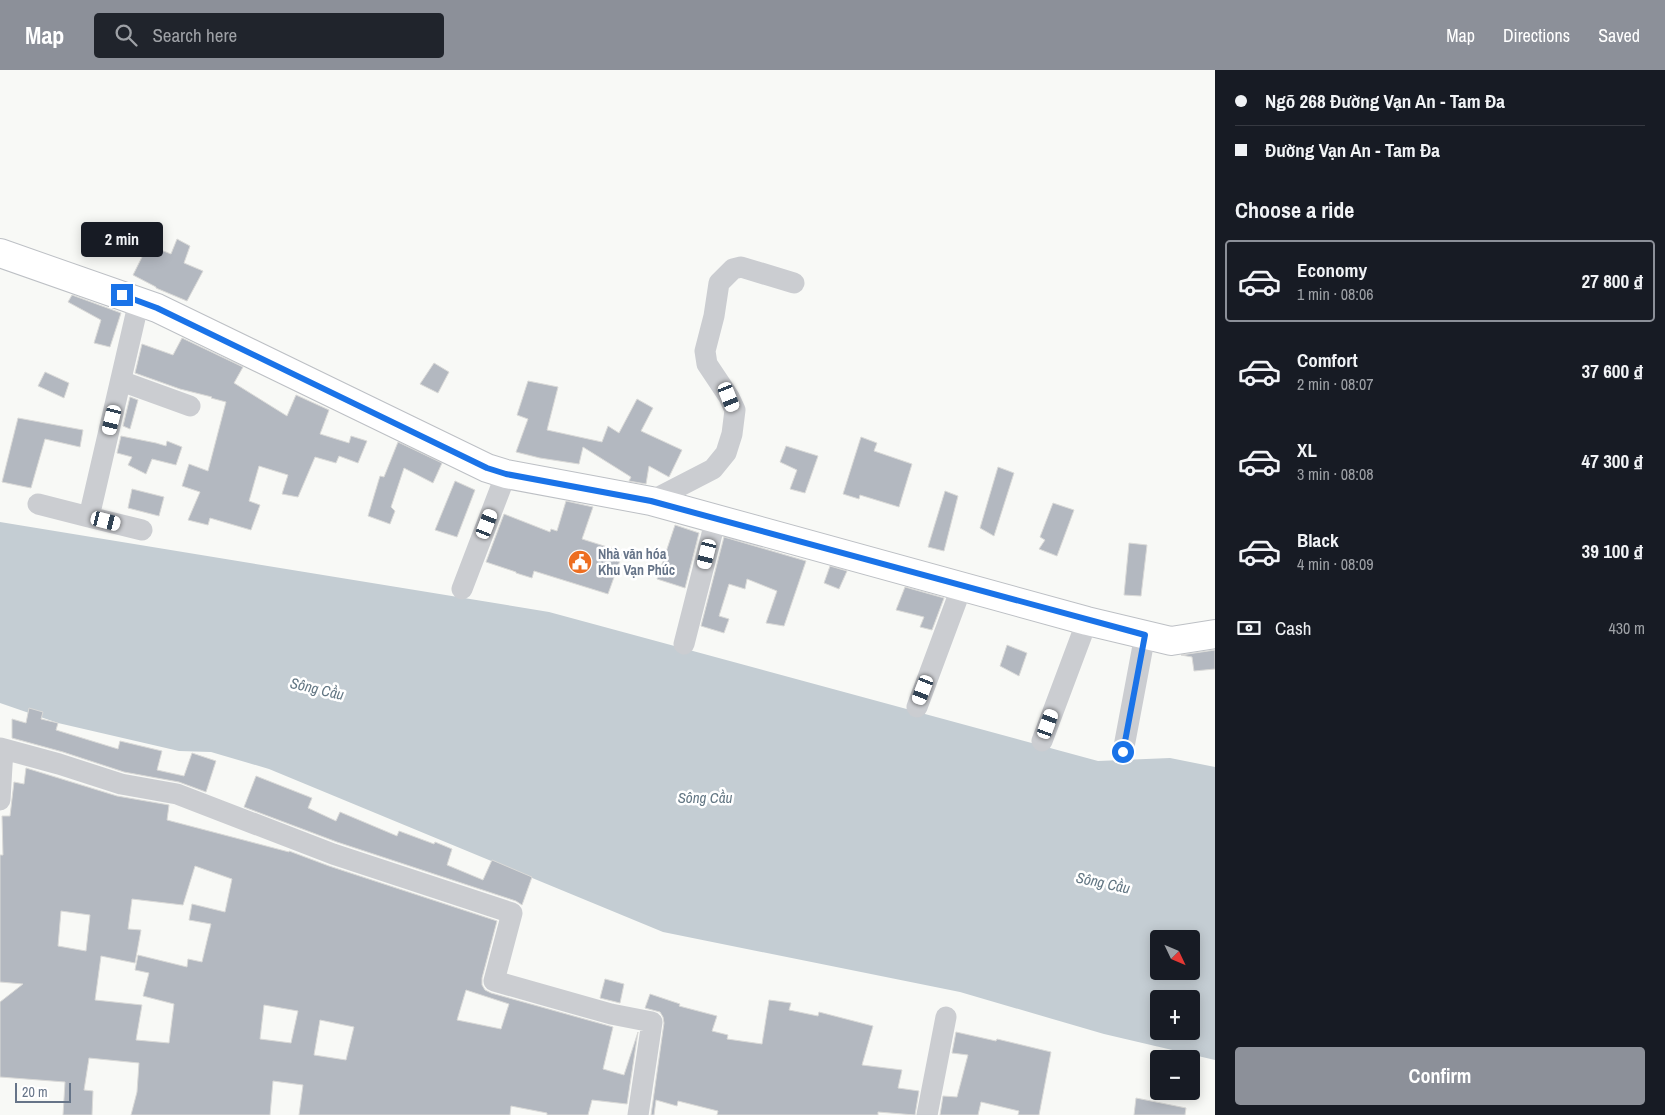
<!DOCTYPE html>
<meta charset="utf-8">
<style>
body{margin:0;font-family:"Archivo Narrow",sans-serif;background:#20242c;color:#f1f3f6;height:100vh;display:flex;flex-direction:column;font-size:19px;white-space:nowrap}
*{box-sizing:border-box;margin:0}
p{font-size:16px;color:#9ea1a6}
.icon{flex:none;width:28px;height:28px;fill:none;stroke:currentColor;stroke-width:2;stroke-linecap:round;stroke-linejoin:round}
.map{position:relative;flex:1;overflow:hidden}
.drawer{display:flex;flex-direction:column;background:#171b24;width:450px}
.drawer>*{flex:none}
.top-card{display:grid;align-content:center;height:110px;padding:0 20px;background:#171b24}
.needle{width:32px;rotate:134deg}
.buttons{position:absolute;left:1150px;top:860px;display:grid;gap:10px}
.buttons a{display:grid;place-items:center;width:50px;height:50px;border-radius:5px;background:#171b24;box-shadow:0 2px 12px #0003;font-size:25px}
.scale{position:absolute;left:15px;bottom:12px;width:56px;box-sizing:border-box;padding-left:5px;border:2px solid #667488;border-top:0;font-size:14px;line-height:18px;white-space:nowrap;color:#667488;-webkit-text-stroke:4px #fff;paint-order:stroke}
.end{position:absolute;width:22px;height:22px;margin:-11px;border:6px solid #1a73e8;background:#fff;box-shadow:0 0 0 2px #fff}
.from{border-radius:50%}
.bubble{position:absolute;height:35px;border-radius:5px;background:#171b24;box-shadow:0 2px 12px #0003;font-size:16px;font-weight:800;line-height:35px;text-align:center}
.car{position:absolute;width:15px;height:30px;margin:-15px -8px;border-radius:6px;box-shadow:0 0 4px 1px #0007;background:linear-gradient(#fff 24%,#345 0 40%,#fff 0 76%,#345 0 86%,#fff 0)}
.top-card b{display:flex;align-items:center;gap:18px;height:48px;font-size:19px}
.top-card b+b{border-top:1px solid #363941}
.top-card i{width:12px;height:12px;background:#f1f3f6}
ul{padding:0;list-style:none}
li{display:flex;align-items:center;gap:15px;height:82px;margin:0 10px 8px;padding:0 10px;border:2px solid transparent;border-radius:5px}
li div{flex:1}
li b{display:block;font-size:19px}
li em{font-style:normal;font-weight:800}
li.current{border-color:#8c9099}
li>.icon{width:45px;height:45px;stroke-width:1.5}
h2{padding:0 20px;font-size:22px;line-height:60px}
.pay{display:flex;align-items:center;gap:12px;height:55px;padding:0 20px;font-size:19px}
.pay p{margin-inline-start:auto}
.action{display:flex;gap:10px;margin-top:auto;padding:10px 20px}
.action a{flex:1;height:58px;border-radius:5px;background:#8c9099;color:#fff;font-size:20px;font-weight:800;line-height:58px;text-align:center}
header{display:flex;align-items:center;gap:30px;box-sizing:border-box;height:70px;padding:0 25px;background:#8c9099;color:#fff}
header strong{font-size:24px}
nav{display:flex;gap:28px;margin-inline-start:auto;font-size:18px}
.search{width:350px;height:45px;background:#20242c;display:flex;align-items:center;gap:12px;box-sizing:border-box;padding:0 18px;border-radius:5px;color:#9ea1a6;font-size:19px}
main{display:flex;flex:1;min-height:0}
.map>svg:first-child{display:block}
</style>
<header>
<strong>Map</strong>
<div class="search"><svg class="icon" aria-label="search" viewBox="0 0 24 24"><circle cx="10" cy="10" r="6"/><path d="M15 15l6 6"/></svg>Search here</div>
<nav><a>Map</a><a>Directions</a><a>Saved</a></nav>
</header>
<main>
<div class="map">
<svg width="1215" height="1045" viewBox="0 0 1215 1045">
<rect width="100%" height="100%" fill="#f8f9f6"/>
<path fill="#c4cdd3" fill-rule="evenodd" d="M0,452l549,90 549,149 72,-3 45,9v293l-111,-26 -144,-42 -297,-60 -394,-163 -58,-17 -32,-1 -121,-28 -58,-20zM1159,869h32v32h-32zM1159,929h32v32h-32z"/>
<path fill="#b3b8c0" stroke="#dadad8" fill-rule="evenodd" d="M177,169l13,7 -6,17 19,8 -16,30 -31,-13v-1l-23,-12 15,-30 23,9z
M72,225l49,18 -11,34 -16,-4 7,-23 -33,-18z
M182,268l61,29 -9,16 53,33 9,-21 33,15 -9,24 29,9 2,-7 16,5 -9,22 -19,-7 -3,7 -21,-6 -17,40 -16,-3 6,-19 -29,-9 -10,35 11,4 -9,25 -41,-12 -2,7 -20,-5 12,-28 -18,-6 7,-22 19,7 18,-69 -15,-4 1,-1 -32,-8 -45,-16 7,-29 31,11z
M434,293l15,9 -11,21 -18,-9z
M45,302l24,11 -5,15 -26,-12z
M528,311l30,6 -11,43 55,12 6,-16 11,7 18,-34 16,9 -12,23 41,19 -13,27 -20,-11 -3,18 -17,-3 2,-4 -48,-30 -4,17 -39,-6 -24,-6 12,-33 -11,-4z
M130,327l8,3 -8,29 -7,-3z
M18,348l65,12 -3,17 -35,-8 -14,49 -29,-6z
M121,366l35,7 10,3 1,-5 15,6 -6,18 -24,-6 -6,15 -18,-9 4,-8 -15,-4z
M861,367l16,6 -3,8 38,13 -13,43 -39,-12 -1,4 -16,-5z
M398,372l44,21 -9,20 -29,-15 -13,39 4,4 -5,13 -22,-8 12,-40 4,1z
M786,376l32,10 -13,37 -15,-4 7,-19 -17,-8z
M998,397l16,6 -20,63 -14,-8z
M455,411l20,9 -18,47 -22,-7z
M132,419l32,8 -5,19 -31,-8z
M945,421l13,5 -14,55 -16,-4z
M566,431l27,6 -11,32 41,13 -15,42 -74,-23 -2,7 -16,-5v-1l-30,-10 18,-48 46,18 1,-3 6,2z
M1053,433l21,7 -17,46 -18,-7 6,-9 -5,-3z
M675,455l24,8 -14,55 -28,-9z
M724,467l82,24 -22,65 -18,-3 11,-32 -30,-12 -2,10 -16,-5 -10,32 10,3 -5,14 -23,-7z
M1129,473l18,2 -6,51 -17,-1z
M830,496l17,5 -8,18 -15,-6z
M905,517l39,11 -12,32 -12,-3 4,-10 -28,-7z
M1007,575l20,8 -8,23 -19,-10z
M1215,580v19l-21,2 -2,-14 -11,-2z
M29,638l14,4 -2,7 17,4 -2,7 62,19 2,-8 42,10 -5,19 27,6 8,-23 24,8 -10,31 -27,-10 -55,-10 -61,-20 -51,-14v-19l14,4z
M26,698l91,28 52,9 -2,15 122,32v-1l40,15 168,55 -15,57v7l3,5 6,3 122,34 -10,42 21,6 14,-43 -11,72 -35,-4 -4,15h-41v-2l-36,-7 -1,9h-211l4,-30 -30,-4 -3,34h-139l6,-23 2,-29 -50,-5 -5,32 9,1 -1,24h-29l2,-33 -65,-5v-75l23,-18 -23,-2v-127h3l-1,-39h8l4,-34 10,2zM195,796l37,13 -7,33 -33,-8 -3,16 22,4 -9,38 -14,-3 -1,8 -49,-12 -3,15 14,3 -6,23 31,8 -5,39 -33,-3 6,-35 -47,-5 6,-44 34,7 6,-33 -13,-1 4,-30 51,6zM61,841l29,4 -4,36 -28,-5zM466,920l43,14 -8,25 -44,-9zM264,935l34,6 -7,32 -31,-4zM320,950l34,7 -8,33 -32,-5z
M256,706l56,22 -4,10 28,13 4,-9 57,24 2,-5 35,13 1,-2 17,7 -5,16 36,15 9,-20 40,17 -10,28 -6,-4 -179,-59 -93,-35z
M605,909l19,5 -4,19 -20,-5z
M650,924l30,10 -1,2 38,10 -5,15 16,4 -1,4 35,5 7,-44 22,3 -2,7 29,6 1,-4 54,14 -11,39 40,5 -4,18 21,3 -4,24 -37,-3v3h-161l1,-4 -40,-10 -1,5 -21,-6 -2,15h-3l13,-92 -1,-6 -3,-5 -15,-4z
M956,962l40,9 1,-2 54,13 -12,63h-21l1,-4 -38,-9 -3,13h-38l3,-19 14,1 11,-42 -16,-2z
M1136,1028l50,10 -1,7h-51z"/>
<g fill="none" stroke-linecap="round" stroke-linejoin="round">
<g stroke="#bdc0c5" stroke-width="30">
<path id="secondary" d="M0,183l157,55 330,160 19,6 145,27 436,120 84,20 44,-7"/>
</g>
<path stroke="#cbcdd1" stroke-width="21" d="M139,231l-50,216 53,13
M121,311l69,25
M651,431l62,-32 13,-16 6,-19 3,-24 -6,-13 -22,-33 -2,-13 9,-35 5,-33 14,-14 8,-2 53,16
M38,434l51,13
M462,519l44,-115
M684,574l32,-126
M917,637l45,-121
M1042,671l45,-120
M0,678l59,16 62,20 56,10 156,60 179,59 -18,68 117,33 41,8 -14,93
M1123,682l22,-117
M0,730l3,-51
M927,1045l19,-98"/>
<use href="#secondary" stroke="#fff" stroke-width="28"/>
</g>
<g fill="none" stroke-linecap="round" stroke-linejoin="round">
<path stroke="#1a73e8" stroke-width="6" d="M122,225l35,13 330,160 19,6 145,27 494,134 -22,117"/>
</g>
<defs>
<g id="civic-disc" transform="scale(1.25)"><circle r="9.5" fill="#ed6e21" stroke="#fff"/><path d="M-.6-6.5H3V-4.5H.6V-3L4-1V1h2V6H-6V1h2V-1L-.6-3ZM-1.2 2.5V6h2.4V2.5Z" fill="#fff"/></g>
</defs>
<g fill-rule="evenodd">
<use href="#civic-disc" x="580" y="492"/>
</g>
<g text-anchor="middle" stroke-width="5" stroke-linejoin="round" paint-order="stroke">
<g font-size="14" font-weight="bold" fill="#667488" stroke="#fff" text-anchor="start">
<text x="598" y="489">Nhà văn hóa<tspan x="598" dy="16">Khu Vạn Phúc</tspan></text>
</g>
<g font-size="15" font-style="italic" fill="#627683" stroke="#fff">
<text transform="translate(317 619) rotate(13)" y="5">Sông Cầu</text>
<text x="705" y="733">Sông Cầu</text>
<text transform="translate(1103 813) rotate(12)" y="5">Sông Cầu</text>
</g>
</g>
</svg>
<div class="buttons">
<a><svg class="needle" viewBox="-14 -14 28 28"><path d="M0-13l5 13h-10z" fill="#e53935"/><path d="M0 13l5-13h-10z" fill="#9ea1a6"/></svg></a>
<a>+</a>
<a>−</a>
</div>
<div class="scale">20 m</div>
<i class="end from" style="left:1123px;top:682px"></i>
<i class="end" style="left:122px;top:225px"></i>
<div class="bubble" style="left:81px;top:152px;width:82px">2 min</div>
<i class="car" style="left:729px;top:327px;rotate:158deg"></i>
<i class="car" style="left:112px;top:350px;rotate:194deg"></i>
<i class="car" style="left:106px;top:451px;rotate:104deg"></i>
<i class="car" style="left:487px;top:454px;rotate:21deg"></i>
<i class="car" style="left:707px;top:484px;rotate:194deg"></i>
<i class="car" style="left:923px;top:620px;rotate:201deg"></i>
<i class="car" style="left:1048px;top:654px;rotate:20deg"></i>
</div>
<section class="drawer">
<div class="top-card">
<b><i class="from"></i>Ngõ 268 Đường Vạn An - Tam Đa</b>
<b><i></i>Đường Vạn An - Tam Đa</b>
</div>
<h2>Choose a ride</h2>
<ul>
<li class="current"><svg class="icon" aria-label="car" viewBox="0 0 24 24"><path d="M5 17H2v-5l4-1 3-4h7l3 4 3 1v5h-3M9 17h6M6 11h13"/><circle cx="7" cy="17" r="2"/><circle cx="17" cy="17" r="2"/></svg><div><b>Economy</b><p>1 min · 08:06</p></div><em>27 800 ₫</em></li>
<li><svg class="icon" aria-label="car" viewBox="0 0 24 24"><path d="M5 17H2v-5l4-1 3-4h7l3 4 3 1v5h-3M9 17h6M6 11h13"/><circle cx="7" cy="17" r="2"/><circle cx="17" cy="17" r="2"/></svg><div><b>Comfort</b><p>2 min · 08:07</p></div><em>37 600 ₫</em></li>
<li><svg class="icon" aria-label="car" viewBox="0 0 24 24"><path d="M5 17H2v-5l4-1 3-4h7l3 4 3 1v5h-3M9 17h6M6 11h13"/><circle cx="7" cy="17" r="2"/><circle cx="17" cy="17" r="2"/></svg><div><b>XL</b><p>3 min · 08:08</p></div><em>47 300 ₫</em></li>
<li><svg class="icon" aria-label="car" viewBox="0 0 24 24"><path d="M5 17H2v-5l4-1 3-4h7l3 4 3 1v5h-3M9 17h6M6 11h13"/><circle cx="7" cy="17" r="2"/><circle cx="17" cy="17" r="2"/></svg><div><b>Black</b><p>4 min · 08:09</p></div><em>39 100 ₫</em></li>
</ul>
<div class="pay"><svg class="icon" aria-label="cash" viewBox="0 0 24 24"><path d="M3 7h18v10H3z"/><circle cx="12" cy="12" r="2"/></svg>Cash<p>430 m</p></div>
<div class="action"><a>Confirm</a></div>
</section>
</main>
